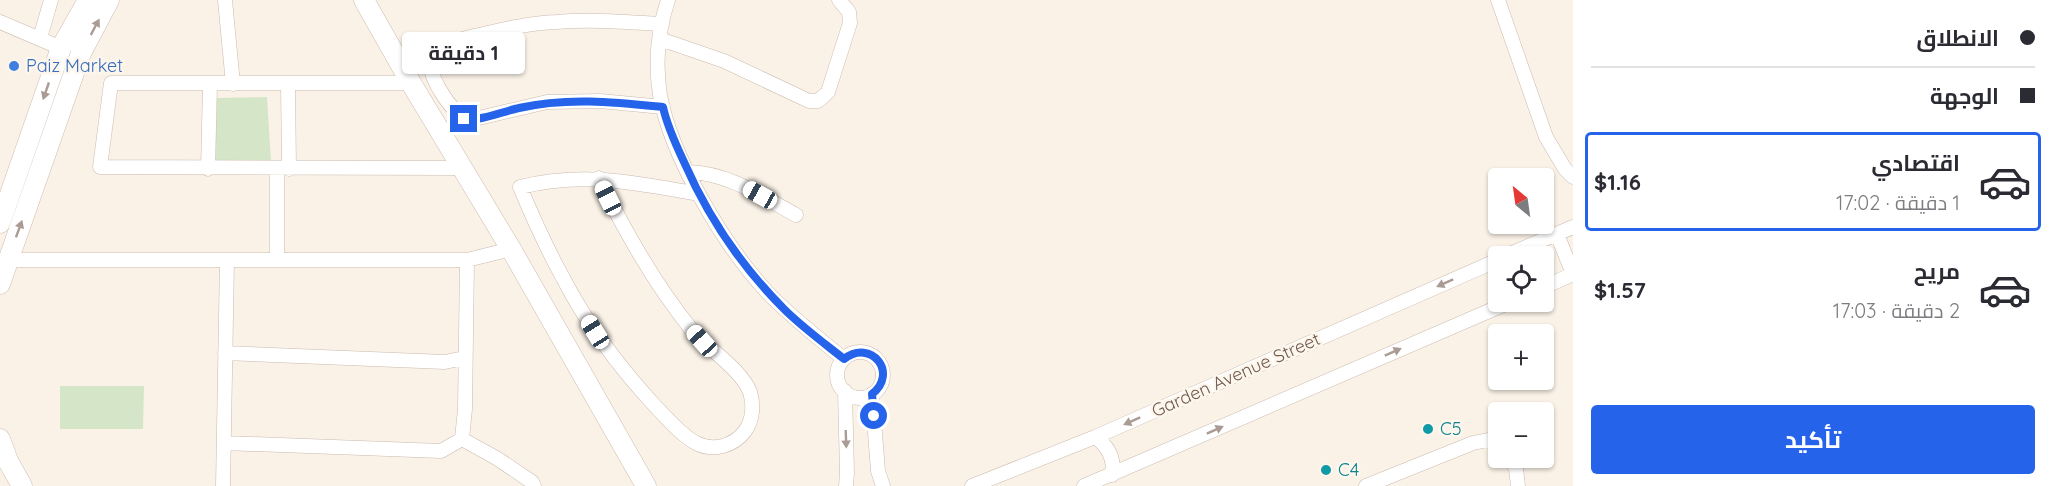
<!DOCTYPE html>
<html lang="ar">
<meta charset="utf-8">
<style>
body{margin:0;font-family:Quicksand,Cairo,sans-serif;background:#f2f2f3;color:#2b2b33;direction:rtl;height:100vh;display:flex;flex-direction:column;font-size:22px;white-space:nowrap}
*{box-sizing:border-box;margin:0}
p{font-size:20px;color:#7c7c81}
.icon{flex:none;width:33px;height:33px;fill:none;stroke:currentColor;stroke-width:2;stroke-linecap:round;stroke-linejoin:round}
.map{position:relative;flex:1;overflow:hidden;direction:ltr}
.panel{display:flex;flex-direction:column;background:#fff;width:480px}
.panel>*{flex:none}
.hud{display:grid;align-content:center;height:132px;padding:0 18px;background:#fff}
.needle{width:39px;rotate:331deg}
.fabs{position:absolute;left:1488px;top:168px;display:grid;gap:12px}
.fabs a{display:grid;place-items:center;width:66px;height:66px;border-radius:6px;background:#fff;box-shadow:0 2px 4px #0004;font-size:30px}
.end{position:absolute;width:27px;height:27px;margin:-14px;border:8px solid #2563eb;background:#fff;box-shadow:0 0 0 3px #fff}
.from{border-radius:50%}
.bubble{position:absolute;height:42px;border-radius:6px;background:#fff;box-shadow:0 2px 4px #0004;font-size:20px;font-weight:700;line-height:42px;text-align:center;direction:rtl}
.car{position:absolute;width:18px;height:36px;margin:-18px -9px;border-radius:8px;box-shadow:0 0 4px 2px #0007;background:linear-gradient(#fff 24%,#345 0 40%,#fff 0 76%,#345 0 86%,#fff 0)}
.hud b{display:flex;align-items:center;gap:21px;height:57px;font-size:22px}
.hud b+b{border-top:2px solid #e1e1e2}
.hud i{width:15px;height:15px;background:#2b2b33}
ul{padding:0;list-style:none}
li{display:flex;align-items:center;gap:18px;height:99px;margin:0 12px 9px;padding:0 6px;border:3px solid transparent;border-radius:6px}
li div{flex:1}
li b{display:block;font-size:22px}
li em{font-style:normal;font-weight:700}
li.selected{border-color:#2563eb}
li>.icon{width:54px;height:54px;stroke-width:1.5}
.cta{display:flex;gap:12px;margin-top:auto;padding:12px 18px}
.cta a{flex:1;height:69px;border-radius:6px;background:#2563eb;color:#fff;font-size:24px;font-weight:700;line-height:69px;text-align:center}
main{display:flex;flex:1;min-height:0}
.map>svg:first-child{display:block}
</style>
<main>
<section class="panel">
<div class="hud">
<b><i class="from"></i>الانطلاق</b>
<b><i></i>الوجهة</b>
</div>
<ul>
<li class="selected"><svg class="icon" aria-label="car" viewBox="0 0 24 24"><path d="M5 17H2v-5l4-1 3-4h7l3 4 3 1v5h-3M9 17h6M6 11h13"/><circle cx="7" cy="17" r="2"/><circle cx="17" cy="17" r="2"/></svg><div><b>اقتصادي</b><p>1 دقيقة · 17:02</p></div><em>$1.16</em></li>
<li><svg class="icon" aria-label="car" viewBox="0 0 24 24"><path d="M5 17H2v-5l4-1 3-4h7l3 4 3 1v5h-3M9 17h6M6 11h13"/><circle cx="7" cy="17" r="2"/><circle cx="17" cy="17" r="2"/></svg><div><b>مريح</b><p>2 دقيقة · 17:03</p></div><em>$1.57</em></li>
</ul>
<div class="cta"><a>تأكيد</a></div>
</section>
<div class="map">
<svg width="1573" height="486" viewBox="0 0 1573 486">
<rect width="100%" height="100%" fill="#faf2e7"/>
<path fill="#d4e6c7" d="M267,97l4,64 -56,2 2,-65z
M60,386h84l-1,43h-83z"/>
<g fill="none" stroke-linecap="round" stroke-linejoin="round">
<g stroke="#cbbaae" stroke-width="15">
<path id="street" d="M225,0l8,84
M668,0c-10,30 -13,63 -8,95 11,62 65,152 108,198 23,24 50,45 76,66
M1498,0l48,137 19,32 8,8
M0,22l61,26
M662,24c-35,-2 -71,-5 -106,-2 -26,1 -51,7 -77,13 -17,4 -43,8 -49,28 1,17 22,52 40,57l77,-18 53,-1 63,6
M40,38l11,-38
M660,39l64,22 85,40h9l10,-9 22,-69 -1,-11 -10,-12
M411,83h-300l-11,84 362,1
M288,84l1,85
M208,169l2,-85
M277,169v91
M688,172c41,1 73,24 108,43
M599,178c26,54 55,105 92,151 17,20 50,40 59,63 4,13 3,28 -5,39 -11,15 -32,21 -49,12 -15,-8 -28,-24 -40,-36 -37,-40 -68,-81 -93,-129 -16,-29 -30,-60 -43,-91 65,-16 115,-4 179,7
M1557,234l16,40
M1505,256l68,-29
M7,260h460l44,-11
M1544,287l29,-13
M837 375a23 23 0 1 1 46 0a23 23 0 1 1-46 0Z
M225,353l220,9 19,-4
M845,391l2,82 -1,13
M872,394l6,77 5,15
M1095,437c13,9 20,21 17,38
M462,439l36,20 34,23 2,4
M224,443l217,8 21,-12 3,-30 2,-149
M1510,458l6,11 2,17
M223,486l4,-226
M972,486l123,-49 403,-177
M1084,486l426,-184
M1366,486l107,-43 15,-3 10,5"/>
</g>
<g stroke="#cfbcaf" stroke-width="21">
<path id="secondary" d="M364,0l47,83 100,166 135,237
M0,223l61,-175 27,-48
M0,284l81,-231 28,-53
M0,439l8,22 14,25"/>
</g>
<use href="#street" stroke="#fff" stroke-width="14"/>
<use href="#secondary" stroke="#fff" stroke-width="20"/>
</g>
<defs><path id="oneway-solid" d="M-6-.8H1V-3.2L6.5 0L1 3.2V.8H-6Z" transform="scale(1.5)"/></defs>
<g fill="#aa9c95">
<use href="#oneway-solid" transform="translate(95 27) rotate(-62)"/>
<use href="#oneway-solid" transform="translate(46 91) rotate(109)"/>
<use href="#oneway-solid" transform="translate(19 229) rotate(-70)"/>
<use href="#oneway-solid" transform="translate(1445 283) rotate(156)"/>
<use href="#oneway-solid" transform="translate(1393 352) rotate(-24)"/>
<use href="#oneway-solid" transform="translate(1132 421) rotate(156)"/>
<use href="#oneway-solid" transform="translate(1215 430) rotate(-24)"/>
<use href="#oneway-solid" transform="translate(846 439) rotate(88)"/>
</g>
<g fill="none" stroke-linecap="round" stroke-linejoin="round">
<path stroke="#2563eb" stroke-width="8" d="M464,119c14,3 40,-8 55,-11 48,-11 95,-6 144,-1 4,19 13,38 21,55 24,55 58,105 100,147 18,18 40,34 60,50 27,-21 55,14 28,35l2,22"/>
</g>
<circle fill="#3f7fe0" stroke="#fdf6ec" stroke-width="2" cx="14" cy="66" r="6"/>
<g fill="#0f9aa8" stroke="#fdf6ec" stroke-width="2">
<circle cx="1428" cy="429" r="6"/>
<circle cx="1326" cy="470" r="6"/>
</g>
<g text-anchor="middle" stroke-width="5" stroke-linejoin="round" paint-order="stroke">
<g font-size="18" fill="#366cbe" stroke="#fdf6ec" text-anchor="start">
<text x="26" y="72">Paiz Market</text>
</g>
<g font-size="18" fill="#715a4e" stroke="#fdf6ec">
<text transform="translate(1236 375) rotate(-24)" y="6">Garden Avenue Street</text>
</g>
<g font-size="18" fill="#0d838f" stroke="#fdf6ec" text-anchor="start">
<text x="1440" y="435">C5</text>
<text x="1338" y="476">C4</text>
</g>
</g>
</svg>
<div class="fabs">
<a><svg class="needle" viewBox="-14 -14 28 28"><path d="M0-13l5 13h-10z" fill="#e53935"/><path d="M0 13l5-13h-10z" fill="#7c7c81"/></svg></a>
<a><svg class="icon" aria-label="locate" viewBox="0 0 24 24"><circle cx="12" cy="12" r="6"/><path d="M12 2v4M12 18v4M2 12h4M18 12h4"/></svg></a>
<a>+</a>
<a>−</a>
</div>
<i class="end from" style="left:874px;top:416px"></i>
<i class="end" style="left:464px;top:119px"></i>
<div class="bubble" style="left:402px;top:32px;width:123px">1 دقيقة</div>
<i class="car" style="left:760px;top:195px;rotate:299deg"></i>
<i class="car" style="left:608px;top:198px;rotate:334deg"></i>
<i class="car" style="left:595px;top:332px;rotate:328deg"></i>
<i class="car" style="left:702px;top:341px;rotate:318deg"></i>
</div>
</main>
